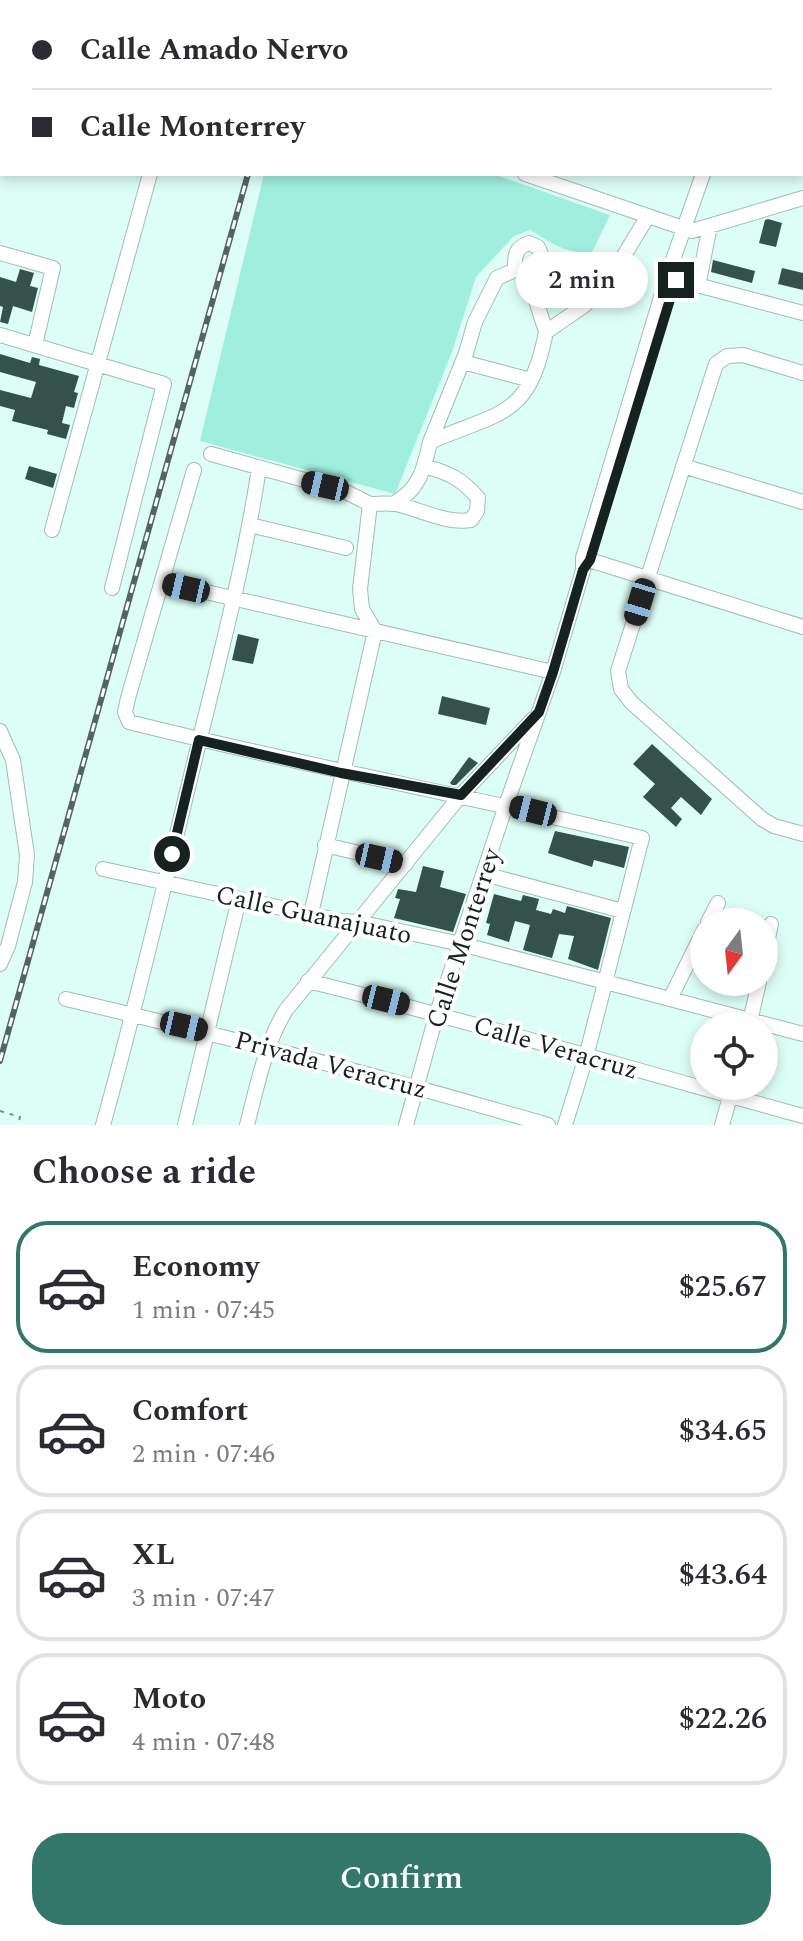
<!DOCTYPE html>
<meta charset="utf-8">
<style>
body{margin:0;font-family:Spectral,serif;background:#f2f2f3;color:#2b2b33;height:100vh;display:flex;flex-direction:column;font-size:30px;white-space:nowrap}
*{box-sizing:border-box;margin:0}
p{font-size:26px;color:#7c7c81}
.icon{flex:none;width:44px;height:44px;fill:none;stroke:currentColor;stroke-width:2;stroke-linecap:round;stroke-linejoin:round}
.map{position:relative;height:1125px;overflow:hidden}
.panel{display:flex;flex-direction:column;background:#fff;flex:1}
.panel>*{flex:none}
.banner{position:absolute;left:0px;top:0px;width:804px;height:176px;box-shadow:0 4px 12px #0003;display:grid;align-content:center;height:176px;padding:0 32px;background:#fff}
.needle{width:52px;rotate:195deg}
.buttons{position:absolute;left:690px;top:908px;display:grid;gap:16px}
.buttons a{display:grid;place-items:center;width:88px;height:88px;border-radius:50%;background:#fff;box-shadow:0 4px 12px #0003;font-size:40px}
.end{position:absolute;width:36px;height:36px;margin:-18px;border:10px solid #16221f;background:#fff;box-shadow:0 0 0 4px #fff}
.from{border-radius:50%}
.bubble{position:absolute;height:56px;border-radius:28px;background:#fff;box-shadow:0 4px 12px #0003;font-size:26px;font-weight:600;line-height:56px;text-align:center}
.car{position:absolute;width:24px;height:48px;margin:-24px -12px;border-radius:10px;box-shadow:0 0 6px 2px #0007;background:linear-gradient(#222 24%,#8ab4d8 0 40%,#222 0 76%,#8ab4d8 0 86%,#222 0)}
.banner b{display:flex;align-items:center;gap:28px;height:76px;font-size:30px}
.banner b+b{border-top:2px solid #e1e1e2}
.banner i{width:20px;height:20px;background:#2b2b33}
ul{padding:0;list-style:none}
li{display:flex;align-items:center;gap:24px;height:132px;margin:0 16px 12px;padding:0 16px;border:4px solid #e1e1e2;border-radius:32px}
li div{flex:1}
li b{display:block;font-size:30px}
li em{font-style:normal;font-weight:600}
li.selected{border-color:#33776b}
li>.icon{width:72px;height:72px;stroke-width:1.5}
h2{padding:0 32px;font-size:36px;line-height:96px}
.primary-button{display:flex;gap:16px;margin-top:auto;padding:16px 32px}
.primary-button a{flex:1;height:92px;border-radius:32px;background:#33776b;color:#fff;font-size:32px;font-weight:600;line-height:92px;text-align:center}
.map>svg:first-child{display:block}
</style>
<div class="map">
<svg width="803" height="1125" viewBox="0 0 803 1125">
<rect width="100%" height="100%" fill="#ddfef6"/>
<path fill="#a0efde" d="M264,174h229l117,41 -18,37c-25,3 -42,-10 -62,-22l-16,6 -38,41 -24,75 -57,142 -195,-53z"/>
<path fill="#35514b" d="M768,219l14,4 -6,24 -17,-4 6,-23z
M713,260l42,11 -3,12 -41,-11z
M782,268l21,5v17l-25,-6z
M20,269l14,4 -4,13 8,2 -6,24 -19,-6 -5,18 -8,-2 3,-15 -3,-1v-29l16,5z
M0,354l30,9 2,-6 8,2 -1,6 40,11 -5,16 4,1 -4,15 -8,-2 -4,17 8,2 -4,14 -19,-5 1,-4 -36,-9 3,-11 -15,-4v-16l31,8 5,-16 -36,-10z
M29,466l28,8 -4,14 -28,-9z
M238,634l21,5 -6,25 -21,-4z
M442,696l48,12 -4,17 -48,-11z
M652,744l60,55 -11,16 -20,-18 -10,11 11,11 -6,8 -33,-30 12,-13 -22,-20z
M469,757l9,6 -22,22h-4l-2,-2z
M555,831l74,16 -5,21 -30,-8 -2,7 -44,-14z
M423,866l21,5 -4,16 26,7 -13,38 -59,-14 6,-19 -5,-1 3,-9 18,3z
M494,894l27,7 2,-6 16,4 -3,11 15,4 2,-5 12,4 2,-7 44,12 -13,52 -30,-11 6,-23 -15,-2 -7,24 -29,-8 7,-25 -15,-4 -6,21 -22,-7 3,-11 -4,-1z"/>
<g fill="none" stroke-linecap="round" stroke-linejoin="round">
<g stroke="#9ebdb6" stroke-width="16">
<path id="minor" d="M13,0l6,2
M164,0l6,2
M679,0l6,2
M110,2v-2
M500,2v-2
M757,2v-2
M0,117l2,-6
M525,174l167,57 111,-33
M0,253l53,15 -18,77
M556,266l29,39
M515,270c0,-14 -1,-22 14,-27l9,4 8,19 -12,28 12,38
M667,277l136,36
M698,286l12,-60
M0,335l164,49 -52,204
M463,362l68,18
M803,373l-60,-18 -16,1 -11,8 -98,307 3,18 10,13 131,117 12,7 29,8
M430,442l36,-89 9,-31 22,-44 18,-8 31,-4 71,-1
M211,454l133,37 26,13 -10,85 2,20 13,22 -64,283
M683,466l120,36
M194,470l-66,228 -3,14 4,10c170,43 342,74 513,116l-56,219 -21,68
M370,504c8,0 17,-1 25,0 26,5 49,20 76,16l6,-9 1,-13c-15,-18 -30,-26 -52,-31
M393,504c26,-14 31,-34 37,-62 70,-31 99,-23 116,-110l39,-27 24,-25 39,-64
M250,525l96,23
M52,530l98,-356
M583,558l220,69
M163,582l390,90
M0,731l13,29 14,95 -2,27 -17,64 -8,18
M325,845l81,19
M103,869l238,52 17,1 103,22 342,90
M484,874l139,37
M708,922l10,-19
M764,957l7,-33
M308,981c166,41 330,90 495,135
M66,999c162,38 322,79 482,126
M670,999l34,-69
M749,1026l10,-44
M103,1125c34,-121 62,-243 92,-366 23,-96 49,-192 64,-291
M185,1125l54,-226
M247,1125c10,-38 18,-81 39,-115l175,-215 72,-76
M406,1125l31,-112 69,-208 47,-133 30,-102v-12l84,-281 36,-103
M722,1125l11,-39"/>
</g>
<path stroke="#768c87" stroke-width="2" stroke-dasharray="4 6" stroke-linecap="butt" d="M0,1111l20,6 -2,8"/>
<use href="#minor" stroke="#fff" stroke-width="14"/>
<g stroke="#536561" stroke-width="6">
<path id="rail" d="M302,2l1,-2
M0,1061l248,-887"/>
</g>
<use href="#rail" stroke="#fff" stroke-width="3" stroke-dasharray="9" stroke-linecap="butt"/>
</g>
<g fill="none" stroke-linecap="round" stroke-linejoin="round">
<path stroke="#16221f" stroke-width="10" d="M172,854l27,-114 142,33 120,22 78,-83 14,-40 30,-102 7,-10 86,-280"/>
</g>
<g text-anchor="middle" stroke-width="8" stroke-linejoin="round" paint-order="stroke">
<g font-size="26" fill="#16221f" stroke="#fff">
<text transform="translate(314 914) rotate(12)" y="9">Calle Guanajuato</text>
<text transform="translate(463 938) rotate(-72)" y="9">Calle Monterrey</text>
<text transform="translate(556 1047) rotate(16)" y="9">Calle Veracruz</text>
<text transform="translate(331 1064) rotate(15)" y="9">Privada Veracruz</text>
</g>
</g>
</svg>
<div class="buttons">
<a><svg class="needle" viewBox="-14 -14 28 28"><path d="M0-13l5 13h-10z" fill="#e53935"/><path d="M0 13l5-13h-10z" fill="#7c7c81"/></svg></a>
<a><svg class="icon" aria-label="locate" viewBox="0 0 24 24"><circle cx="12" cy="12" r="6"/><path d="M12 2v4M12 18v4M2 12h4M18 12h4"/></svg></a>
</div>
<i class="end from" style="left:172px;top:854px"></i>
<i class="end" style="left:676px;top:280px"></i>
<div class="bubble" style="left:516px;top:252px;width:132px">2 min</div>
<i class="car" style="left:325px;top:486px;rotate:283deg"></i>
<i class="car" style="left:186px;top:588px;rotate:283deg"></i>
<i class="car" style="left:640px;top:602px;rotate:197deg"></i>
<i class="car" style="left:533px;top:811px;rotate:284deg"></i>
<i class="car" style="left:379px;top:858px;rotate:103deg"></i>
<i class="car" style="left:386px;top:1000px;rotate:104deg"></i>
<i class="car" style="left:184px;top:1026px;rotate:103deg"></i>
<div class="banner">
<b><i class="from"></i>Calle Amado Nervo</b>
<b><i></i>Calle Monterrey</b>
</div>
</div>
<section class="panel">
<h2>Choose a ride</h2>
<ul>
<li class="selected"><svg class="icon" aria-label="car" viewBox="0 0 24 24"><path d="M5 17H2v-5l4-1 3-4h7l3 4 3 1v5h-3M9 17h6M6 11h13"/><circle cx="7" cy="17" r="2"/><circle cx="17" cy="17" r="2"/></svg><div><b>Economy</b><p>1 min · 07:45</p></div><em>$25.67</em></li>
<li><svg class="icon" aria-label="car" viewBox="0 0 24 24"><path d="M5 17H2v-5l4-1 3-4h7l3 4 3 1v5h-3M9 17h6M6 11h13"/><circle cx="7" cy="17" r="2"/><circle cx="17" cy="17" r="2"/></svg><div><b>Comfort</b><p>2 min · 07:46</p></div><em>$34.65</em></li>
<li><svg class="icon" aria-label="car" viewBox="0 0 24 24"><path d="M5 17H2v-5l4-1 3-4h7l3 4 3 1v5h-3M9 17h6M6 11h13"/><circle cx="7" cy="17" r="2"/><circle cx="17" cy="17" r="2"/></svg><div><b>XL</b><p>3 min · 07:47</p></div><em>$43.64</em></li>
<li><svg class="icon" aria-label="car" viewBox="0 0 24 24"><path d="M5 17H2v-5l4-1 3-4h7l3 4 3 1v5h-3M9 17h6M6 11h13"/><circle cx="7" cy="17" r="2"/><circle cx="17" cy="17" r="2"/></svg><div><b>Moto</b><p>4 min · 07:48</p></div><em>$22.26</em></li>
</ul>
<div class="primary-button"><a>Confirm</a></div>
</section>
